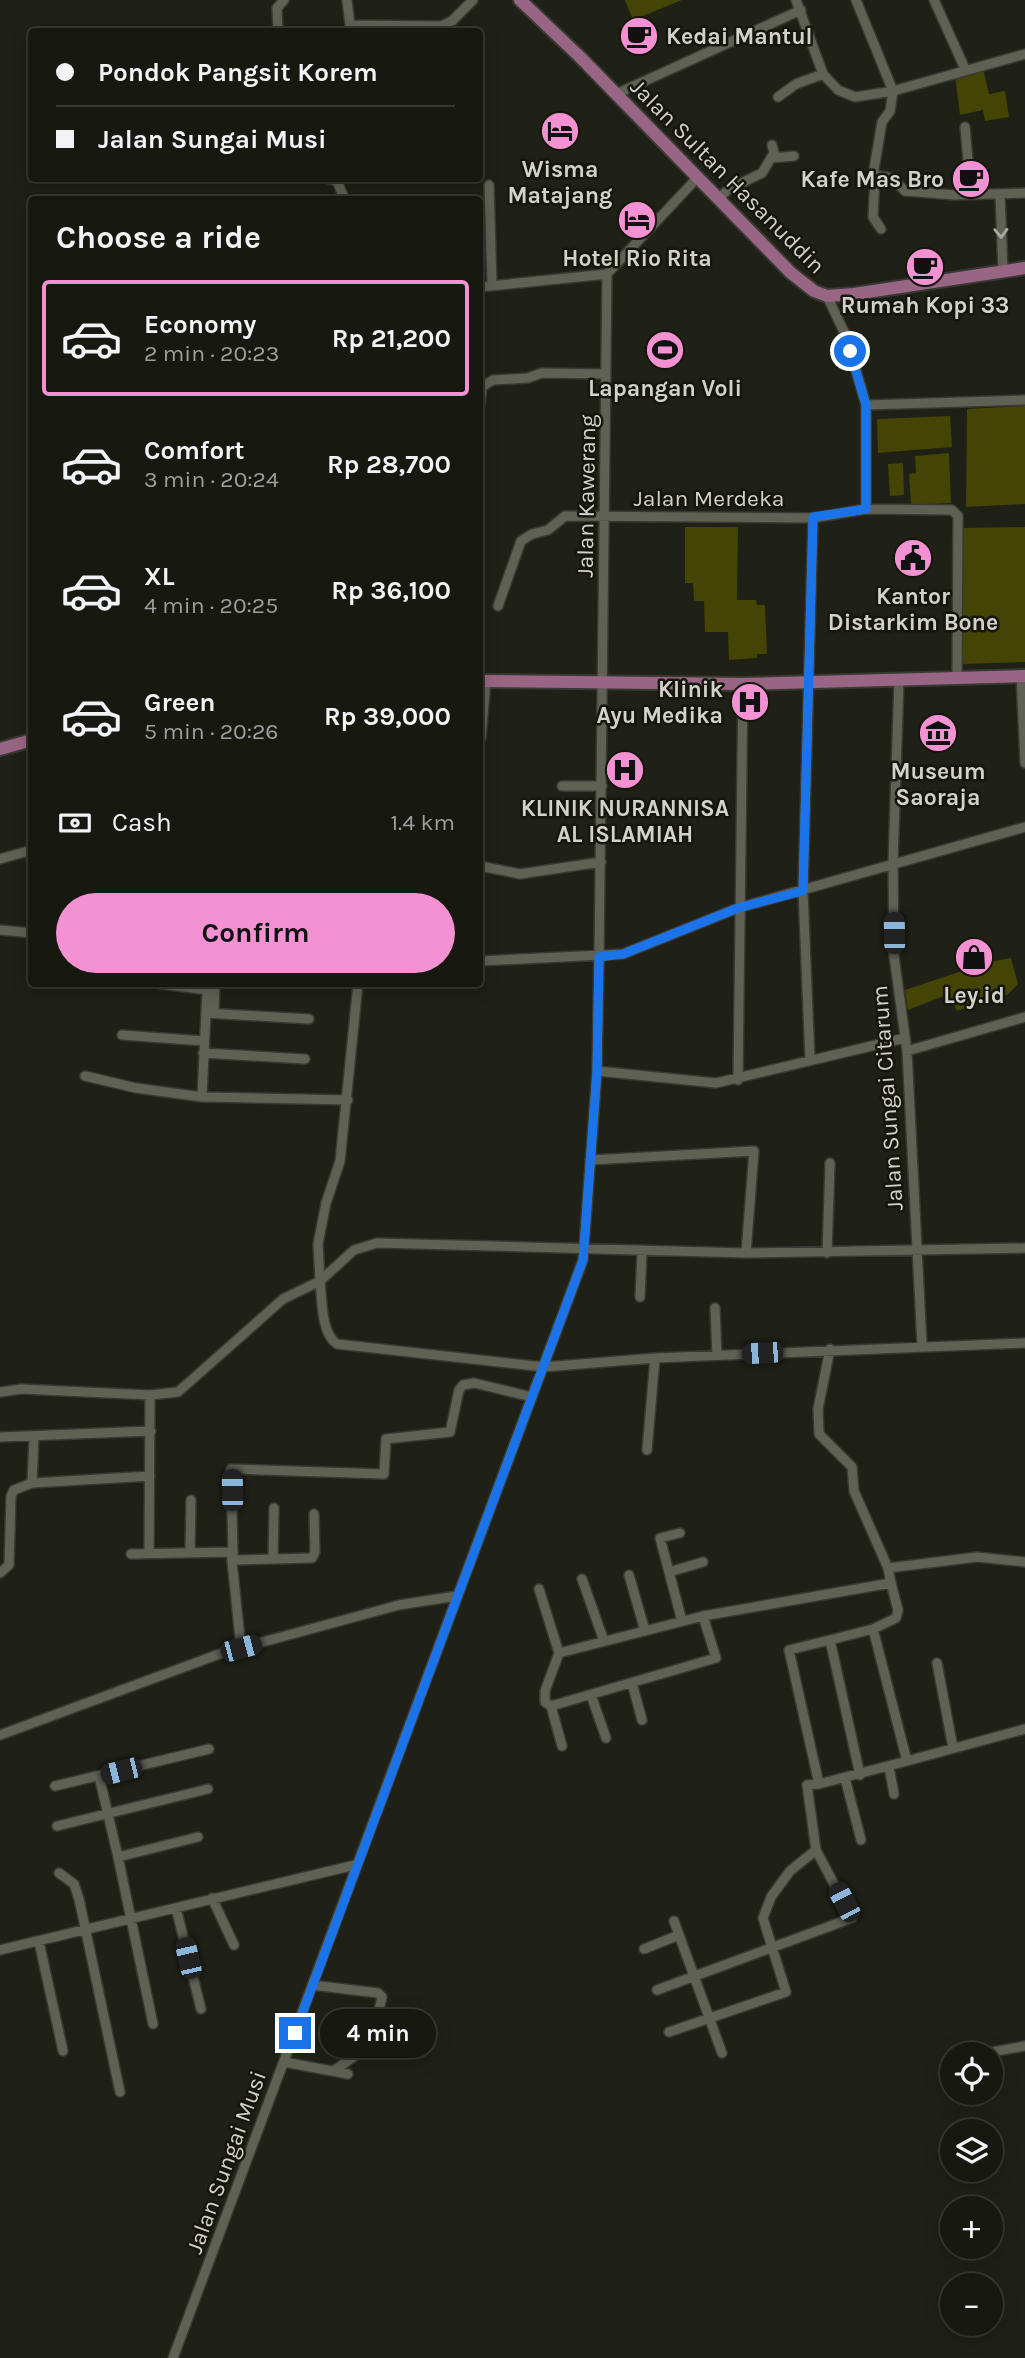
<!DOCTYPE html>
<meta charset="utf-8">
<style>
body{margin:0;font-family:Karla,sans-serif;background:#24251e;color:#f1f3f6;height:100vh;display:flex;flex-direction:column;font-size:26px;white-space:nowrap}
*{box-sizing:border-box;margin:0}
p{font-size:23px;color:#9ea09f}
.icon{flex:none;width:38px;height:38px;fill:none;stroke:currentColor;stroke-width:2;stroke-linecap:round;stroke-linejoin:round}
.map{position:relative;flex:1;overflow:hidden}
.sheet{position:absolute;left:28px;top:196px;width:455px;height:791px;display:flex;flex-direction:column;background:#171810;border-radius:7px;box-shadow:0 4px 18px #0003,0 0 0 2px #363730}
.sheet>*{flex:none}
.hud{position:absolute;left:28px;top:28px;width:455px;height:154px;border-radius:7px;box-shadow:0 4px 18px #0003,0 0 0 2px #363730;display:grid;align-content:center;height:154px;padding:0 28px;background:#171810}
.tools{position:absolute;left:940px;top:2042px;display:grid;gap:14px}
.tools a{display:grid;place-items:center;width:63px;height:63px;border-radius:50%;background:#171810;box-shadow:0 4px 18px #0003,0 0 0 2px #363730;font-size:35px}
.end{position:absolute;width:32px;height:32px;margin:-16px;border:9px solid #1a73e8;background:#fff;box-shadow:0 0 0 4px #fff}
.from{border-radius:50%}
.bubble{position:absolute;height:49px;border-radius:24px;background:#171810;box-shadow:0 4px 18px #0003,0 0 0 2px #363730;font-size:23px;font-weight:700;line-height:49px;text-align:center}
.car{position:absolute;width:21px;height:42px;margin:-21px -10px;border-radius:9px;box-shadow:0 0 5px 2px #0007;background:linear-gradient(#222 24%,#8ab4d8 0 40%,#222 0 76%,#8ab4d8 0 86%,#222 0)}
.hud b{display:flex;align-items:center;gap:24px;height:66px;font-size:26px}
.hud b+b{border-top:2px solid #363730}
.hud i{width:18px;height:18px;background:#f1f3f6}
ul{padding:0;list-style:none}
li{display:flex;align-items:center;gap:21px;height:116px;margin:0 14px 10px;padding:0 14px;border:4px solid transparent;border-radius:7px}
li div{flex:1}
li b{display:block;font-size:26px}
li em{font-style:normal;font-weight:700}
li.on{border-color:#f491d3}
li>.icon{width:63px;height:63px;stroke-width:1.5}
h2{padding:0 28px;font-size:32px;line-height:84px}
.pay{display:flex;align-items:center;gap:18px;height:77px;padding:0 28px;font-size:26px}
.pay p{margin-inline-start:auto}
.cta{display:flex;gap:14px;margin-top:auto;padding:14px 28px}
.cta a{flex:1;height:80px;border-radius:42px;background:#f491d3;color:#111;font-size:28px;font-weight:700;line-height:80px;text-align:center}
.map>svg:first-child{display:block}
</style>
<div class="map">
<svg width="1025" height="2358" viewBox="0 0 1025 2358">
<rect width="100%" height="100%" fill="#1f2016"/>
<path fill="#444404" d="M625,0h57l-49,20z
M983,68l6,26 16,-3 4,26 -24,4 -2,-11 -23,5 -5,-39z
M667,336l13,21 -11,8 -14,-22z
M1025,406v98l-59,3 1,-98z
M950,416l2,31 -74,6 -1,-34z
M949,453l2,50 -40,2 -2,-31 7,-1 -1,-17z
M903,463l1,32 -14,1 -2,-32z
M685,527h53l-1,73h19l1,5h8l2,49h-10v4l-28,2 -1,-28h-23l-1,-31h-10l-1,-18h-8z
M1025,527v135l-62,2 -1,-136z
M1011,958l7,26 -11,11 -50,16 -8,-17 -41,16 -3,-20 84,-28z"/>
<g fill="none" stroke-linecap="round" stroke-linejoin="round">
<g stroke="#393933" stroke-width="12">
<path id="minor" d="M347,0l3,25 91,1 11,-5 21,-21
M796,0l27,74 15,16 17,7 38,-6 132,-37
M856,0l37,91 -3,20 -8,11 -9,53 19,3 13,13 49,4 71,-2
M934,0l32,71
M278,32l-1,-24 7,-8
M616,94l185,-84
M778,97l18,-13 27,-10
M965,127l6,67
M771,158l23,-2
M875,176l-2,41 8,12
M325,178l12,3 8,19
M489,185l3,100
M1000,194l3,77
M719,198l10,-9 33,-16 12,-20 -2,-8
M480,287l127,-13
M827,296l19,40 20,69v104
M480,404l2,-17 11,-7 35,-2 14,-5 64,1
M866,405l159,-5
M498,606l23,-65 11,-7 16,-4 17,-14 248,2 53,-9 86,1 6,6 -1,162
M1021,676l4,87
M899,680l-6,183 1,93 13,95 15,295
M481,738l5,-57
M562,786h40
M0,859l32,-9
M480,866l40,8 81,-12
M0,930l32,3
M480,961l143,-7 115,-46 287,-81
M161,984l46,6 -5,107
M206,1013l103,6
M214,1013l1,-29
M122,1035l82,6
M907,1051l118,-34
M203,1053l102,6
M810,1060l-7,-169 10,-373
M597,1071l119,12 189,-45
M85,1076l51,12 66,9 146,3
M738,1080l5,-396
M590,1160l164,-9 -8,102
M1025,1248l-279,5 -369,-10 -23,7 -34,31c2,17 1,53 17,63l207,23 111,-9 370,-15
M827,1253l3,-90
M640,1297l2,-45
M715,1308l2,47
M830,1349l-12,60 1,25 33,33 2,24 34,77 89,-11 48,5
M0,1392l21,-3 129,6
M0,1437l151,-6
M647,1450l8,-92
M32,1483l2,-46
M680,1533l-20,5 22,83
M149,1553l1,-158 28,-3 105,-93 37,-18 -2,-37 8,-41 14,-42 18,-177
M190,1553l1,-53
M131,1554l100,-2 10,96
M233,1555l-2,-86 153,5 2,-35 64,-7 9,-42 4,-5 11,-2 58,14
M273,1559l1,-51
M234,1560l78,-2 3,-6 -1,-38
M669,1572l34,-10
M0,1573l9,-8 2,-69 3,-6 18,-7 118,-7
M629,1575l16,56
M582,1579l22,62
M539,1589l20,64 -14,38v11l6,4 165,-48 -13,-42
M873,1629l23,-11 2,-8 -7,-27
M830,1640l43,-11 34,132 118,-32
M559,1653l144,-37 188,-33 -3,-15
M937,1663l16,85
M632,1683l10,37
M591,1695l15,43
M551,1706l11,40
M0,1735l222,-82 177,-48 57,-9
M889,1767l5,27
M860,1775l-30,-135 -41,10 30,134 88,-23
M99,1776l19,81
M845,1778l16,62
M55,1786l154,-37
M57,1826l151,-37
M59,1873l15,11 5,15 41,193
M212,1898l22,47
M176,1908l25,101
M674,1921l48,132
M39,1942l24,109
M644,1949l35,-14
M0,1950l355,-85
M312,1985l66,8 4,4c-10,43 -11,50 -49,74
M657,1990l195,-72 -36,-68 -9,-65 12,-1
M153,2024l-35,-167 80,-20
M669,2032l117,-40 -23,-74 8,-21 19,-26 26,-21
M981,2054l44,-8
M284,2062l64,12
M173,2358l410,-1098 14,-189 2,-114 8,-683 91,-97"/>
</g>
<g stroke="#393933" stroke-width="16">
<path id="major" d="M520,0l60,57 211,216 23,18 13,5 27,-2 171,-26
M480,681l263,3 282,-8
M0,749l32,-9"/>
</g>
<use href="#minor" stroke="#606155" stroke-width="9"/>
<use href="#major" stroke="#986684" stroke-width="12"/>
</g>
<defs><path id="oneway-chevron" d="M-2-3.5L2.5 0L-2 3.5" fill="none" stroke-width="1.6" stroke-linecap="round" stroke-linejoin="round" transform="scale(1.75)"/></defs>
<use stroke="#a9aaa2" href="#oneway-chevron" transform="translate(1001 233) rotate(88)"/>
<g fill="none" stroke-linecap="round" stroke-linejoin="round">
<path stroke="#1a73e8" stroke-width="9" d="M295,2033l288,-773 14,-189 2,-114 24,-3 115,-46 65,-17 10,-374 53,-8v-104l-16,-54"/>
</g>
<defs>
<g id="cafe-disc" transform="scale(2.0125)"><circle r="9.5" fill="#f491d3" stroke="#16160d"/><path d="M-5.5-4.5H6V0H3Q3 3.5 0 3.5H-2.5Q-5.5 3.5-5.5 0ZM3-3.2v2h1.7v-2ZM-6 4.5H4V6H-6Z" fill="#111"/></g>
<g id="hotel-disc" transform="scale(2.0125)"><circle r="9.5" fill="#f491d3" stroke="#16160d"/><path d="M-6-4.5h1.5V1H6V5H4.5V3h-9V5H-6ZM-4 0a1.8 1.8 0 1 1 3.6 0ZM.5 0V-2.5h3Q6-2.5 6 0Z" fill="#111"/></g>
<g id="stadium-disc" transform="scale(2.0125)"><circle r="9.5" fill="#f491d3" stroke="#16160d"/><path d="M0-5a6.5 5 0 1 0 0 10a6.5 5 0 1 0 0-10ZM-3.5-1.8h7v3.6h-7Z" fill="#111"/></g>
<g id="civic-disc" transform="scale(2.0125)"><circle r="9.5" fill="#f491d3" stroke="#16160d"/><path d="M-.6-6.5H3V-4.5H.6V-3L4-1V1h2V6H-6V1h2V-1L-.6-3ZM-1.2 2.5V6h2.4V2.5Z" fill="#111"/></g>
<g id="hospital-disc" transform="scale(2.0125)"><circle r="9.5" fill="#f491d3" stroke="#16160d"/><path d="M-5-5h3v3.5h4V-5h3V5h-3V1.5h-4V5h-3Z" fill="#111"/></g>
<g id="museum-disc" transform="scale(2.0125)"><circle r="9.5" fill="#f491d3" stroke="#16160d"/><path d="M0-6L6-3V-2H-6V-3ZM-5-1h2V3h-2ZM-1-1h2V3h-2ZM3-1h2V3H3ZM-6 4H6V6H-6Z" fill="#111"/></g>
<g id="shop-disc" transform="scale(2.0125)"><circle r="9.5" fill="#f491d3" stroke="#16160d"/><path d="M-5-2.5h2.3a2.7 3.5 0 0 1 5.4 0H5L5.5 6h-11ZM-1.5-2.5h3a1.5 2.3 0 0 0-3 0Z" fill="#111"/></g>
</defs>
<g fill-rule="evenodd">
<use href="#cafe-disc" x="639" y="36"/>
<use href="#hotel-disc" x="560" y="131"/>
<use href="#cafe-disc" x="971" y="179"/>
<use href="#hotel-disc" x="637" y="220"/>
<use href="#cafe-disc" x="925" y="267"/>
<use href="#stadium-disc" x="665" y="350"/>
<use href="#civic-disc" x="913" y="558"/>
<use href="#hospital-disc" x="750" y="702"/>
<use href="#museum-disc" x="938" y="733"/>
<use href="#hospital-disc" x="625" y="770"/>
<use href="#shop-disc" x="974" y="957"/>
</g>
<g text-anchor="middle" stroke-width="5" stroke-linejoin="round" paint-order="stroke">
<g font-size="23" font-weight="bold" fill="#d1d2cb" stroke="#16160d">
<text x="666" y="44" text-anchor="start">Kedai Mantul</text>
<text x="560" y="177">Wisma<tspan x="560" dy="26">Matajang</tspan></text>
<text x="944" y="187" text-anchor="end">Kafe Mas Bro</text>
<text x="637" y="266">Hotel Rio Rita</text>
<text x="925" y="313">Rumah Kopi 33</text>
<text x="665" y="396">Lapangan Voli</text>
<text x="913" y="604">Kantor<tspan x="913" dy="26">Distarkim Bone</tspan></text>
<text x="723" y="697" text-anchor="end">Klinik<tspan x="723" dy="26">Ayu Medika</tspan></text>
<text x="938" y="779">Museum<tspan x="938" dy="26">Saoraja</tspan></text>
<text x="625" y="816">KLINIK NURANNISA<tspan x="625" dy="26">AL ISLAMIAH</tspan></text>
<text x="974" y="1003">Ley.id</text>
</g>
<g font-size="23" fill="#d1d2cb" stroke="#16160d">
<text transform="translate(728 176) rotate(45)" y="8">Jalan Sultan Hasanuddin</text>
<text transform="translate(586 496) rotate(-89)" y="8">Jalan Kawerang</text>
<text x="709" y="506">Jalan Merdeka</text>
<text transform="translate(887 1098) rotate(-94)" y="8">Jalan Sungai Citarum</text>
<text transform="translate(226 2162) rotate(-70)" y="8">Jalan Sungai Musi</text>
</g>
</g>
</svg>
<div class="tools">
<a><svg class="icon" aria-label="locate" viewBox="0 0 24 24"><circle cx="12" cy="12" r="6"/><path d="M12 2v4M12 18v4M2 12h4M18 12h4"/></svg></a>
<a><svg class="icon" aria-label="layers" viewBox="0 0 24 24"><path d="M12 4l9 5-9 5-9-5zM3 14l9 5 9-5"/></svg></a>
<a>+</a>
<a>−</a>
</div>
<i class="end from" style="left:850px;top:351px"></i>
<i class="end" style="left:295px;top:2033px"></i>
<div class="bubble" style="left:320px;top:2009px;width:116px">4 min</div>
<i class="car" style="left:894px;top:933px;rotate:359deg"></i>
<i class="car" style="left:762px;top:1353px;rotate:267deg"></i>
<i class="car" style="left:232px;top:1490px;rotate:359deg"></i>
<i class="car" style="left:241px;top:1648px;rotate:75deg"></i>
<i class="car" style="left:121px;top:1771px;rotate:256deg"></i>
<i class="car" style="left:844px;top:1902px;rotate:332deg"></i>
<i class="car" style="left:188px;top:1958px;rotate:347deg"></i>
<div class="hud">
<b><i class="from"></i>Pondok Pangsit Korem</b>
<b><i></i>Jalan Sungai Musi</b>
</div>
<section class="sheet">
<h2>Choose a ride</h2>
<ul>
<li class="on"><svg class="icon" aria-label="car" viewBox="0 0 24 24"><path d="M5 17H2v-5l4-1 3-4h7l3 4 3 1v5h-3M9 17h6M6 11h13"/><circle cx="7" cy="17" r="2"/><circle cx="17" cy="17" r="2"/></svg><div><b>Economy</b><p>2 min · 20:23</p></div><em>Rp 21,200</em></li>
<li><svg class="icon" aria-label="car" viewBox="0 0 24 24"><path d="M5 17H2v-5l4-1 3-4h7l3 4 3 1v5h-3M9 17h6M6 11h13"/><circle cx="7" cy="17" r="2"/><circle cx="17" cy="17" r="2"/></svg><div><b>Comfort</b><p>3 min · 20:24</p></div><em>Rp 28,700</em></li>
<li><svg class="icon" aria-label="car" viewBox="0 0 24 24"><path d="M5 17H2v-5l4-1 3-4h7l3 4 3 1v5h-3M9 17h6M6 11h13"/><circle cx="7" cy="17" r="2"/><circle cx="17" cy="17" r="2"/></svg><div><b>XL</b><p>4 min · 20:25</p></div><em>Rp 36,100</em></li>
<li><svg class="icon" aria-label="car" viewBox="0 0 24 24"><path d="M5 17H2v-5l4-1 3-4h7l3 4 3 1v5h-3M9 17h6M6 11h13"/><circle cx="7" cy="17" r="2"/><circle cx="17" cy="17" r="2"/></svg><div><b>Green</b><p>5 min · 20:26</p></div><em>Rp 39,000</em></li>
</ul>
<div class="pay"><svg class="icon" aria-label="cash" viewBox="0 0 24 24"><path d="M3 7h18v10H3z"/><circle cx="12" cy="12" r="2"/></svg>Cash<p>1.4 km</p></div>
<div class="cta"><a>Confirm</a></div>
</section>
</div>
